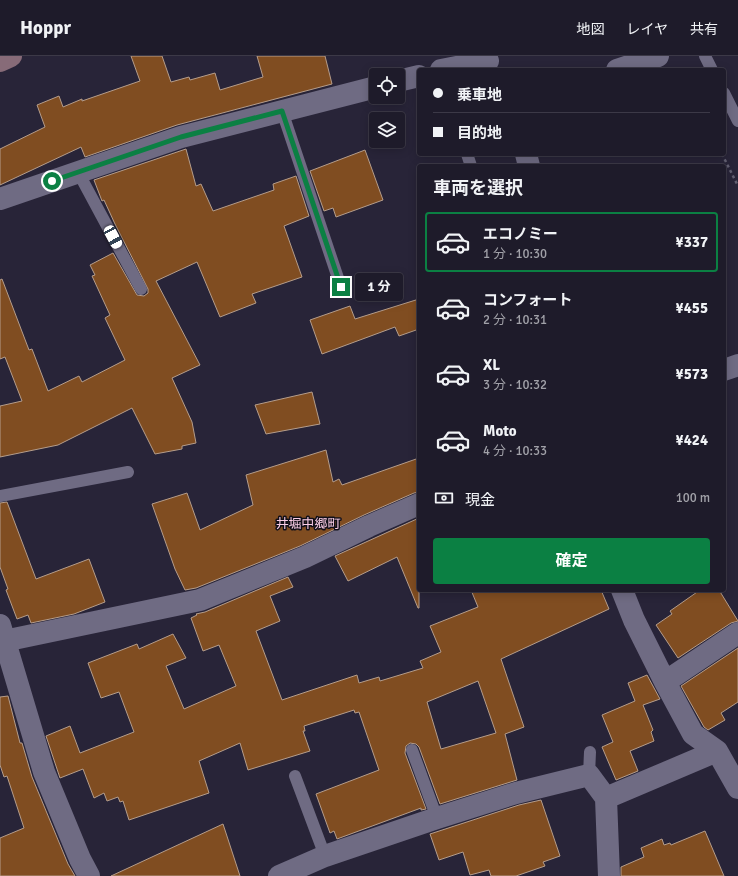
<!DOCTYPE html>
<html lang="ja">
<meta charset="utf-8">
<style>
body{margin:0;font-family:Signika,"Noto Sans JP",sans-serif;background:#262432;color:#f1f3f6;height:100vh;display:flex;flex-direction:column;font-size:15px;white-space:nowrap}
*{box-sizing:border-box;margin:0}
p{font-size:13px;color:#a1a1a8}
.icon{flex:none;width:22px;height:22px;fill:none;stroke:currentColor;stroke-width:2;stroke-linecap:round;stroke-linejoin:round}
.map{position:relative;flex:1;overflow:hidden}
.details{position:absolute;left:417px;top:108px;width:309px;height:428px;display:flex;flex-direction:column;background:#1e1b2a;border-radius:4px;box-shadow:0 2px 10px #0003,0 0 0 1px #3c3947}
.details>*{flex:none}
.banner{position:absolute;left:417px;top:12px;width:309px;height:88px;border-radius:4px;box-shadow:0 2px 10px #0003,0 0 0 1px #3c3947;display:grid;align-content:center;height:88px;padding:0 16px;background:#1e1b2a}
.fabs{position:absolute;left:369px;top:12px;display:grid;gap:8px}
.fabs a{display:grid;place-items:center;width:36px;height:36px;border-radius:4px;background:#1e1b2a;box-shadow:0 2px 10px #0003,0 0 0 1px #3c3947;font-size:20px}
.end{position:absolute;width:18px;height:18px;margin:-9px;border:5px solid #0b8043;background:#fff;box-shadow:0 0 0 2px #fff}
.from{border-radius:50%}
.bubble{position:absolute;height:28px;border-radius:4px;background:#1e1b2a;box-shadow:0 2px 10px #0003,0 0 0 1px #3c3947;font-size:13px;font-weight:700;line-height:28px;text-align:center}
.car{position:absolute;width:12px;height:24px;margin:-12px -6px;border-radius:5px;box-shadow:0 0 3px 1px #0007;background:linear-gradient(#fff 24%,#345 0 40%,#fff 0 76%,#345 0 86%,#fff 0)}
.banner b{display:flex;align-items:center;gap:14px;height:38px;font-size:15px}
.banner b+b{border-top:1px solid #3c3947}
.banner i{width:10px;height:10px;background:#f1f3f6}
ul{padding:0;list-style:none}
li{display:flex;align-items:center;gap:12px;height:60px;margin:0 8px 6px;padding:0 8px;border:2px solid transparent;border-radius:4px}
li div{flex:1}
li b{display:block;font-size:15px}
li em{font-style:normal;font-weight:700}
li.current{border-color:#0b8043}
li>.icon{width:36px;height:36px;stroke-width:1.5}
h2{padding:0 16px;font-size:18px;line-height:48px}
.pay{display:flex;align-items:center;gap:10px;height:44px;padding:0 16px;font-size:15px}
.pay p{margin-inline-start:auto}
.button{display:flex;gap:8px;margin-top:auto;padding:8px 16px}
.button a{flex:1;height:46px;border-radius:4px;background:#0b8043;color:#fff;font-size:16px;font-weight:700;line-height:46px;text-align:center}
header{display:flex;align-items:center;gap:24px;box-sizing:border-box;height:56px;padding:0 20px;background:#1e1b2a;border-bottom:1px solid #3c3947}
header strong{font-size:19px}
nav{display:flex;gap:22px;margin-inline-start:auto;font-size:14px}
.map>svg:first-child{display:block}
</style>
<header>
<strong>Hoppr</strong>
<nav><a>地図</a><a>レイヤ</a><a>共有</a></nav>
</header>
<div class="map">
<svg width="738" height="820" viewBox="0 0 738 820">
<rect width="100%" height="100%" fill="#282438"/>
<path fill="#804d21" stroke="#b59d8b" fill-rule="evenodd" d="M131,0h31l9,26 18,-5 1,3 25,-7 5,17 43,-13 -6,-21h68l7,28 -155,41 -92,32 -4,-10 -81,38v-36l45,-22 -8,-22 22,-9 4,11 19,-8v2l58,-20z
M186,93l10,37 5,-2 12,27 61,-21 -1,-6 23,-8 13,40 -25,10 18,51 -50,17 4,9 -36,14 -23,-55 -41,19 44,84 -28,13 20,44 4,21 -14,3v3l-27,5 -23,-46 -74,37 -58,12v-51l22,-5 -17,-44 -5,2v-79l2,-1 27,71 3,-1 16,42 31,-15 3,6 43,-22 -20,-42 5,-3 -18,-39 3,-1 -5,-10 23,-12 24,42 7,1 4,-3v-4l-33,-65 -11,-24 -2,1 -8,-21z
M365,94l18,50 -47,17 -3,-9 -9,3 -14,-40z
M419,243v30l-20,7 -4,-9 -73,27 -12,-34 40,-14 5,13z
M312,336l8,32 -54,10 -11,-29z
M326,394l7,32 6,-3 3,6 77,-27v34l-5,1 -50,22 -64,31 -104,42 -11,2 -10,-21 -23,-65 35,-11 13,37 53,-25 -7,-30z
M7,446l29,77 53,-20 16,43 -31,12 -43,9 -3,-8 -11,4 -11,-29 2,-1 -8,-22v-64z
M419,462v90h-1l-21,-51 -49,24 -13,-25z
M288,521l5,10 -23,9 10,25 -24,10 26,69 75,-25 2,8 20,-6 1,4 43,-13 -3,-7 21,-9 -11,-26 48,-19 -7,-17h130l8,19 -108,50 23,68 -19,7 12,46 -77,24 -21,-57 -3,-3 -6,-1 -4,3 -1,7 21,56 -5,1v-2l-84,31 -3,-8 -4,2 -14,-39 63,-24 -20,-58 -4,1 -1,-3 -50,16 1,5h-2l7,20 -62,19 -8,-27 -41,18 10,32 -80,27 -6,-19 -3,1 -2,-5 -11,4 -3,-8 -10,5 -11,-29 -23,9 -14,-42 24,-10 10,27 54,-21 -15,-40 -18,6 -13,-35 49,-19 2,5 34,-15 13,24 -20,8 18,43 52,-23 -17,-41 -16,6 -12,-33 6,-3 -1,-1 9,-2zM478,625l18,52 -55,16 -14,-47z
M700,534h19l19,31 -7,2 -53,35 -22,-33 16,-11 -2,-3z
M738,592v54l-17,11 4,7 -17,10 -4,-3 -23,-41z
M647,619l13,24 -17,6 10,25 -2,2 3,9 -24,10 8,20 -22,9 -14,-33 11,-5 -11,-27 33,-14 -7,-18z
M8,640l12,47h2l10,34 36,87 7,12h-75v-38l24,-10 -17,-52 -3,1 -4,-12v-68z
M541,744l19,56 -17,6 2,4 -29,10h-25l-2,-6 -19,5 -7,-23 -24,8 -9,-26 89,-29z
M223,768l17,52h-129z
M705,775l19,45h-103v-9l23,-10 -3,-9 21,-9 2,6 6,-2 1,2z"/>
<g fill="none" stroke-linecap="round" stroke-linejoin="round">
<path stroke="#625f71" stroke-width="2.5" stroke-dasharray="3 3" stroke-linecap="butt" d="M722,98l16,32"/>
<path stroke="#6f6b83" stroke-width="12" d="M705,0l7,14
M724,37l14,28
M282,55l59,176
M467,98l4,12
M78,116l63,117
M0,440l128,-24
M412,694l25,68
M589,719l1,-23
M295,720l30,80"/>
<path stroke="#6f6b83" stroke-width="22" d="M441,14l47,-9
M617,14l41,-14
M398,25l21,-5
M526,98l3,12
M0,143l181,-62 195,-50
M724,314l14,-5
M622,534l12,30 31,62 28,52 24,17 21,37
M0,569l44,147 36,87 9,17
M4,585l196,-41 105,-43 64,-31 50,-22
M665,626l73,-49
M606,742l111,-47
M279,820l46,-20 112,-38 79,-25 73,-18 17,23 3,78"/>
<path stroke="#876b78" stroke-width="22" d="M0,5l11,-5"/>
</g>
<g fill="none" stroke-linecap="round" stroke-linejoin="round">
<path stroke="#0b8043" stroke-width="5" d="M52,125l129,-44 101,-26 59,176"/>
</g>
<g text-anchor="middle" stroke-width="3" stroke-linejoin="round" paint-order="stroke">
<g font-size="13" fill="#fbcee7" stroke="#100f18">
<text x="308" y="472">井堀中郷町</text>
</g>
</g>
</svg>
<div class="fabs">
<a><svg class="icon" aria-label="locate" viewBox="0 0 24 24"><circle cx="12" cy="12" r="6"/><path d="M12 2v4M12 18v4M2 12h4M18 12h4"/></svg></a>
<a><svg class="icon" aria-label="layers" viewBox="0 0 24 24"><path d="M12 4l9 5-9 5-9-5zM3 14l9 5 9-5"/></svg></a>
</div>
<i class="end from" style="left:52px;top:125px"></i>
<i class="end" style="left:341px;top:231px"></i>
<div class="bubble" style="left:355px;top:217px;width:48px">1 分</div>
<i class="car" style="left:113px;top:181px;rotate:152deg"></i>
<div class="banner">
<b><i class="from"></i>乗車地</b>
<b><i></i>目的地</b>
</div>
<section class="details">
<h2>車両を選択</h2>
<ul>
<li class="current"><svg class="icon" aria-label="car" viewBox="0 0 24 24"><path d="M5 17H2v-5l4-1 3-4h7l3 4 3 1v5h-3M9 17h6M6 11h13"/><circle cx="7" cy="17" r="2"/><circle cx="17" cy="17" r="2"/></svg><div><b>エコノミー</b><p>1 分 · 10:30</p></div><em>¥337</em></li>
<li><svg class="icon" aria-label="car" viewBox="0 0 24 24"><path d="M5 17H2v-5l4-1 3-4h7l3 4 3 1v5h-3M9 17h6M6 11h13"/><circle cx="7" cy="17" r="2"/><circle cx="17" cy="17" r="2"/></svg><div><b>コンフォート</b><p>2 分 · 10:31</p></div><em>¥455</em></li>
<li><svg class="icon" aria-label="car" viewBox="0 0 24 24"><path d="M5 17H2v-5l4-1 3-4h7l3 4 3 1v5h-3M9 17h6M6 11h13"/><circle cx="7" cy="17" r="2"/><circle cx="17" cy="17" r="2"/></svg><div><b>XL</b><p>3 分 · 10:32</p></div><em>¥573</em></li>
<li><svg class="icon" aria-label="car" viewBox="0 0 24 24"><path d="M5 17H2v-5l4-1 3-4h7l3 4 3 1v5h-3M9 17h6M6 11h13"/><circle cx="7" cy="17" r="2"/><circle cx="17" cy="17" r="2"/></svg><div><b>Moto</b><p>4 分 · 10:33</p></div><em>¥424</em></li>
</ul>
<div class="pay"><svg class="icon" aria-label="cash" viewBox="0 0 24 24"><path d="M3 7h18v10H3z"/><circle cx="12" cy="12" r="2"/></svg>現金<p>100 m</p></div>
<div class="button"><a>確定</a></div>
</section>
</div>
